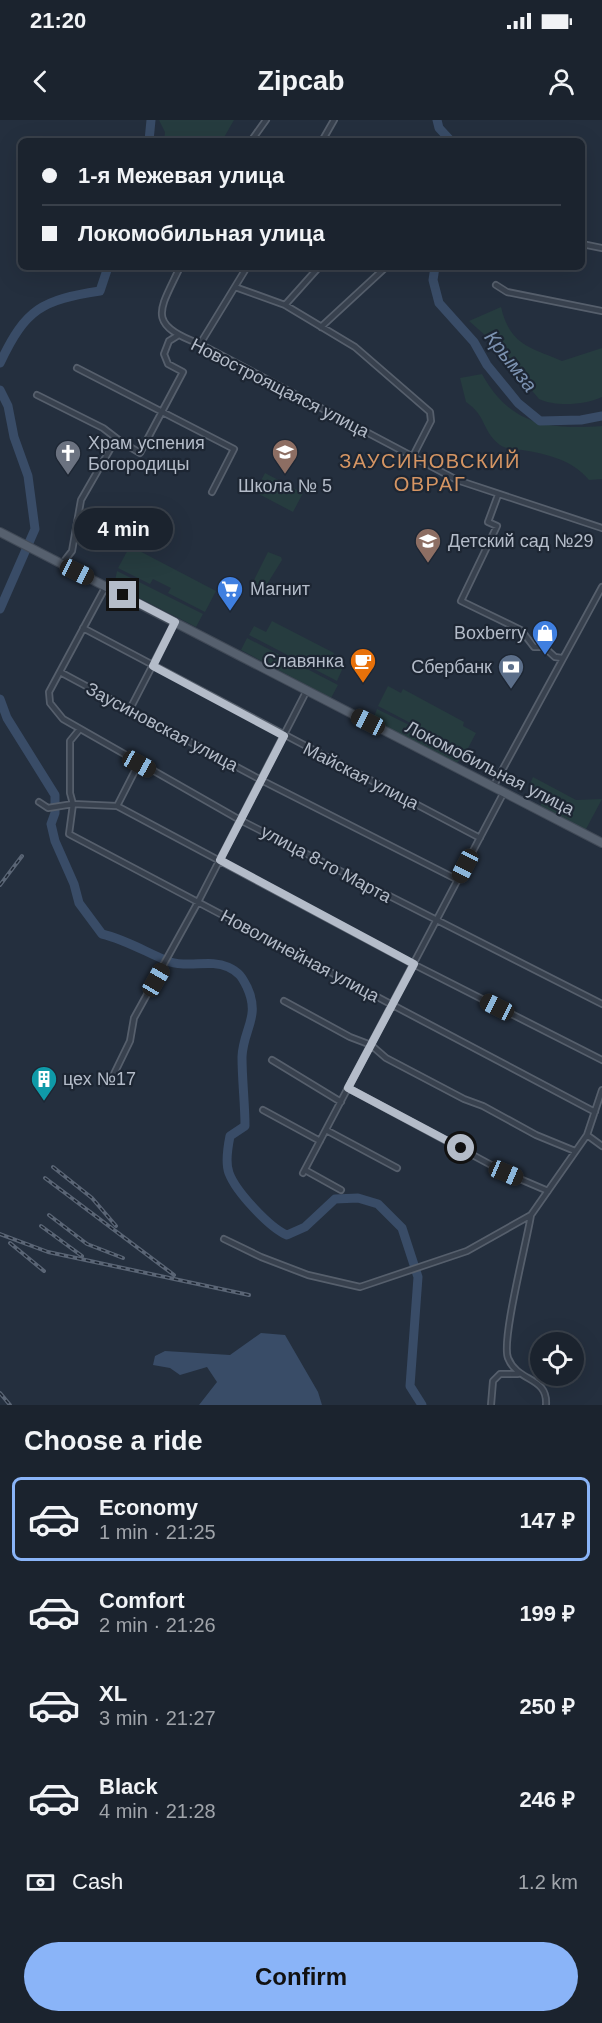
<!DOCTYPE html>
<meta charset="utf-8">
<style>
body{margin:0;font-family:Arial,sans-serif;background:#282f3a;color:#f1f3f6;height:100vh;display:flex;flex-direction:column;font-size:22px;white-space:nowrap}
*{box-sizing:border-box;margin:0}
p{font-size:20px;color:#a0a4aa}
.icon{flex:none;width:33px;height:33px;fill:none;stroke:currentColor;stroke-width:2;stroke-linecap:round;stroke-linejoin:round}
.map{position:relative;height:1285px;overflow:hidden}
.sheet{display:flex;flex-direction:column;background:#1b232e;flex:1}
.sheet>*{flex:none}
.banner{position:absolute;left:18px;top:18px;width:567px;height:132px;border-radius:9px;box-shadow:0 6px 24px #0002,0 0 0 2px #39404a;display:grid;align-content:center;height:132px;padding:0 24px;background:#1b232e}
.fabs{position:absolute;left:530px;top:1212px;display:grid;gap:12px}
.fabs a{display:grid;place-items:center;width:54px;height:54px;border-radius:50%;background:#1b232e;box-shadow:0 6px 24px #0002,0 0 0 2px #39404a;font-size:30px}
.end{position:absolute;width:27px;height:27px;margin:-14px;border:8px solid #b4bcc9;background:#111;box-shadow:0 0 0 3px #111}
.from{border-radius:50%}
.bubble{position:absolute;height:42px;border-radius:21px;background:#1b232e;box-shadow:0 6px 24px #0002,0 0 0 2px #39404a;font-size:20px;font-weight:700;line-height:42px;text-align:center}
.car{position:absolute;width:18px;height:36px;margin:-18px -9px;border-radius:8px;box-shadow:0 0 4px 2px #0007;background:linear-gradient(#222 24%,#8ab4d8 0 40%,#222 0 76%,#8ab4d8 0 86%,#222 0)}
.banner b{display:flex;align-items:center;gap:21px;height:57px;font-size:22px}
.banner b+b{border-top:2px solid #39404a}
.banner i{width:15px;height:15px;background:#f1f3f6}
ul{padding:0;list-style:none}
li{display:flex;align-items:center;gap:18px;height:84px;margin:0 12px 9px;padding:0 12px;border:3px solid transparent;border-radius:9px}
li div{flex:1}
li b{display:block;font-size:22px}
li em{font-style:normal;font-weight:700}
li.current{border-color:#8ab4f8}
li>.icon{width:54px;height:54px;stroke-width:1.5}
h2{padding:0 24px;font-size:27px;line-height:72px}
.pay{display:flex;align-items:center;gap:15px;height:66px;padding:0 24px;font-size:22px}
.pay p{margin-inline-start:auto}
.action{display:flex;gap:12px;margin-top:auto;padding:12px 24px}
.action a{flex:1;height:69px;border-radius:36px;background:#8ab4f8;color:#111;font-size:24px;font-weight:700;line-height:69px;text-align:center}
.status{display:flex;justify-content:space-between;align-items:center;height:42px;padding:0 30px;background:#1b232e;direction:ltr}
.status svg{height:16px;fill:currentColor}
header{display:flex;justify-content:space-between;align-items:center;height:78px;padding:0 24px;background:#1b232e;font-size:27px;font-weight:700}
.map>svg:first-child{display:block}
</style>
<div class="status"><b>21:20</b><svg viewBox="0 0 49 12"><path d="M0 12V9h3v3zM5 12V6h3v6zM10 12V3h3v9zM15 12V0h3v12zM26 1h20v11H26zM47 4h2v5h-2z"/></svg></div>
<header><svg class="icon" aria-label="back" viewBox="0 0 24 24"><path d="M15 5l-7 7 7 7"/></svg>Zipcab<svg class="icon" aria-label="person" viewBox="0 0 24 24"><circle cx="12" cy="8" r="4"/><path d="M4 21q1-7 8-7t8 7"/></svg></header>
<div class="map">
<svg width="602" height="1285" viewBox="0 0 602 1285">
<rect width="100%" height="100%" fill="#242f3e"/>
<path fill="#263c3f" d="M159,0h75l-12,21h-58l1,-9z
M501,187c9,38 28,40 61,54l40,-13v49c-17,8 -46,10 -63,2l-53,-63 -17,-15z
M482,254c28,51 66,56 120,52v53l-13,1c-16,-20 -42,-26 -67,-30 -6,-1 -17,-1 -22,-5 -19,-15 -13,-29 -34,-43l-6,-24z
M265,353l38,20 -10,19 -38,-20z
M130,426l86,45 -11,21 -37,-19 3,-5 -18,-9 -3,5 -32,-16z
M268,432l13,5 1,3 -18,29 -11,-7z
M117,451l86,43 -7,13 -82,-42z
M272,501l62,32 -1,3 12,7 -8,18 -88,-46 5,-9 12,6z
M247,518l91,47 -7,13 -90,-48z
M388,566l13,7 2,-4 61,33 -1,4 13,7 -10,19 -88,-46z
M377,589l68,34 19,12 -8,9 -83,-44z
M533,657l43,23 26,-1 -17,32 -44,-22v-16l-12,-7z"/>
<path fill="#394c67" d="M261,1213l24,2 33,57 4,13h-123l18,-23 -10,-15 -27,8 -10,-7 -17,-3 2,-9 10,-5 65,4z"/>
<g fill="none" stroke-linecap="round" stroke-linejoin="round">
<path stroke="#394c67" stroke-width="9" d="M437,0l2,8 12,13
M149,21l2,-21
M435,147l-2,13 6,23 35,39 13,23 31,38 22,18 41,-1 21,-4
M0,243c26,-55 42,-63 100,-72l8,-24
M0,270l8,16 6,31 14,39 7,53 -35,80
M0,579l7,19 48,77v18l-4,11 4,17 19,43 5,19 23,31c25,6 45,19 68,28 20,6 40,-3 58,5 11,5 14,10 19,20 14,30 -4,42 -5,70 0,23 3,47 3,69l-15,10c-2,10 -5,27 -1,37 7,19 41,55 58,62l18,-8 30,-28 23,-1 20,6 24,24 16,49 -8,109 12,19"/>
<g stroke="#565f6c" stroke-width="8">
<path id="minor" d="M251,21l15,-21
M322,21l12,-21
M416,21h3
M582,124l20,4
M180,147c-20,43 -35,57 20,77l257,136 145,48
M496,165l11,7 95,19
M235,167l50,18 70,42 75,65 1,9 -18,35
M285,185l34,-38
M321,207l65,-60
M200,224l47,-77
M77,248l157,81 -22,43
M37,275l66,33 17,13
M498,375l-10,27 9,4 -36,75 60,29 13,17h10l11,10 7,1
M62,444l10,-13 9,-51 31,-54 8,-5 20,12 43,-81 -15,-8 -4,-10 5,-13 8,-5
M106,466l-57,106 1,11 13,16 177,101 362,184
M83,508l397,210
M60,552l201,108 197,100
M130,589l45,-87
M79,610l-9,11v52l3,11 -4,30 526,278
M493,667l109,-200
M39,682l9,6 25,-4 44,2 296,158 189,96
M117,686l22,-43
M284,881l66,36 21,8 15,13 78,41 19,7 53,29 39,16
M272,940l69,42
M113,956l17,-35 4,-23 64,-116 109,-212
M348,968l158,85 42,18
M263,990l57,31
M326,1010l71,38
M587,1015l15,11
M305,1050l36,20
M303,1053l201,-381
M531,1095c-4,26 -30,125 -23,143 10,25 40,18 38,47
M224,1119l37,18 47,18 52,12 107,-36 64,-36 56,-80 15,-45
M491,1285l2,-24 7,-7h18"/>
</g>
<g stroke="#414a57" stroke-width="10">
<path id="primary" d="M0,412l602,311"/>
</g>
<use href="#minor" stroke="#38414e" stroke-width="4.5"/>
<use href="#primary" stroke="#56606e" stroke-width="8"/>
<g stroke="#5a6575" stroke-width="4">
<path id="rail" d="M0,765l22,-29
M53,1047l39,31 24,28
M45,1058l129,97
M49,1095l38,29 36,14
M41,1106l41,30
M0,1114l48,18 201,43
M10,1123l34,28
M0,1273l10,12"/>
</g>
<use href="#rail" stroke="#1d2633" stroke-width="1.5" stroke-dasharray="4.5" stroke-linecap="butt"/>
</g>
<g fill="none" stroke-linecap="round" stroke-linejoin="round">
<path stroke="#b4bcc9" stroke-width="8" d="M123,475l52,27 -22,44 131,70 -64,124 194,104 -66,124 113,60"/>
</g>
<defs>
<g id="school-pin" transform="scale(1.35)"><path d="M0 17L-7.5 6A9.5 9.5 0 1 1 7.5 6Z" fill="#8d6e63" stroke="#1d2633"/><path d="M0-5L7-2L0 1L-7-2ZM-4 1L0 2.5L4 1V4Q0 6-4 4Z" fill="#fff"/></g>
<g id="church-pin" transform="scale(1.35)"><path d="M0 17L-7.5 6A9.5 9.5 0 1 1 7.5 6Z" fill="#6b7280" stroke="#1d2633"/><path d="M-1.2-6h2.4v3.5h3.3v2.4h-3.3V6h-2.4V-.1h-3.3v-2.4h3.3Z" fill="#fff"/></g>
<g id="supermarket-pin" transform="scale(1.35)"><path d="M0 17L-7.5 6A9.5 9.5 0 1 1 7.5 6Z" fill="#3f7fe0" stroke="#1d2633"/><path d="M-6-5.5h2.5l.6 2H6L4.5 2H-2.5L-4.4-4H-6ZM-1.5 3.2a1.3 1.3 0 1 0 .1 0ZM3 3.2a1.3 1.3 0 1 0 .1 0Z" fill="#fff"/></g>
<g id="shop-pin" transform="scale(1.35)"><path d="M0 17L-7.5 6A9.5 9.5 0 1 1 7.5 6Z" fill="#3f7fe0" stroke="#1d2633"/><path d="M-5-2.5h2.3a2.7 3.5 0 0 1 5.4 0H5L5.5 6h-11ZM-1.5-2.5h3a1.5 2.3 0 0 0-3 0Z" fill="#fff"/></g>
<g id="cafe-pin" transform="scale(1.35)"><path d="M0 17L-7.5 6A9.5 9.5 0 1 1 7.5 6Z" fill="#e8710a" stroke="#1d2633"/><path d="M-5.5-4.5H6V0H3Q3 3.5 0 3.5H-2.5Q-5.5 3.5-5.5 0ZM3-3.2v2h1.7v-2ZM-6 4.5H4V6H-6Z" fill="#fff"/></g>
<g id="bank-pin" transform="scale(1.35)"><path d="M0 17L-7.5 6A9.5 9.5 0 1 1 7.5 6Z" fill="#5c6f8a" stroke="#1d2633"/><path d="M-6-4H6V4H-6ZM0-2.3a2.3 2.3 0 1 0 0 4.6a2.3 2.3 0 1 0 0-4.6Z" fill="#fff"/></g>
<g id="building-pin" transform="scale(1.35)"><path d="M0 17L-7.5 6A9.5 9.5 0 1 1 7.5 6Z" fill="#0f9aa8" stroke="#1d2633"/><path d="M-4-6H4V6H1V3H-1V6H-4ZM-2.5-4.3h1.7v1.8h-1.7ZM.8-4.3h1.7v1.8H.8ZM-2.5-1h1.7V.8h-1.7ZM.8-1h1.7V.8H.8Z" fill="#fff"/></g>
</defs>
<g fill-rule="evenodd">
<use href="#school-pin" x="285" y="332"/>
<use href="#church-pin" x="68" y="333"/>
<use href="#school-pin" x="428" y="421"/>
<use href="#supermarket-pin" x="230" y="469"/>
<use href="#shop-pin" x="545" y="513"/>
<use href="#cafe-pin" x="363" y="541"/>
<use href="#bank-pin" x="511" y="547"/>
<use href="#building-pin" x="44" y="959"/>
</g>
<g text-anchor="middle" stroke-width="4.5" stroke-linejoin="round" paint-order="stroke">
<g font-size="18" fill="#b4bcc9" stroke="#1d2633">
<text transform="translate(280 268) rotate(27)" y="6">Новостроящаяся улица</text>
<text transform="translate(162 607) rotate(28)" y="6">Заусиновская улица</text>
<text transform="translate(490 648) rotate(27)" y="6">Локомобильная улица</text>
<text transform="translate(361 656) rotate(27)" y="6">Майская улица</text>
<text transform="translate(326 744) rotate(28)" y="6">улица 8-го Марта</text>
<text transform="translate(300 836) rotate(28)" y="6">Новолинейная улица</text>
</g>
<g font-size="18" fill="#b4bcc9" stroke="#1d2633" text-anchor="start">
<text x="88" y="329">Храм успения<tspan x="88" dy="21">Богородицы</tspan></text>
<text x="285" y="372" text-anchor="middle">Школа № 5</text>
<text x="448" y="427">Детский сад №29</text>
<text x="250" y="475">Магнит</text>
<text x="526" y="519" text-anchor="end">Boxberry</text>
<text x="344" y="547" text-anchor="end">Славянка</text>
<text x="492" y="553" text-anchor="end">Сбербанк</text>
<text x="63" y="965">цех №17</text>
</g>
<g font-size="20" font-style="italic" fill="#7c92b1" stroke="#1d2633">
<text transform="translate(511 241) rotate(52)" y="7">Крымза</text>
</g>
<g font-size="20" letter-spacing="1.5" fill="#d59563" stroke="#1d2633">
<text x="430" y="348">ЗАУСИНОВСКИЙ<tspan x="430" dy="23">ОВРАГ</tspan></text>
</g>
</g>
</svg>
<div class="fabs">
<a><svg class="icon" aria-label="locate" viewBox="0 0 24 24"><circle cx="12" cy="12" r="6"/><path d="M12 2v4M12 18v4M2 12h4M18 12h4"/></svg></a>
</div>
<i class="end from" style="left:461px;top:1028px"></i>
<i class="end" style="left:123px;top:475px"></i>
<div class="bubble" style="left:74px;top:388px;width:99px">4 min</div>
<i class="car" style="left:77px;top:452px;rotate:116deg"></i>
<i class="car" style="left:368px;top:602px;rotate:297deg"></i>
<i class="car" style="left:139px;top:644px;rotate:119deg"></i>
<i class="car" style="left:465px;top:746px;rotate:207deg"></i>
<i class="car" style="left:156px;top:860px;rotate:30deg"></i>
<i class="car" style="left:497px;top:887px;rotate:297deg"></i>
<i class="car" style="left:506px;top:1053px;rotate:113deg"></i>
<div class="banner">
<b><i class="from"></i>1-я Межевая улица</b>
<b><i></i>Локомобильная улица</b>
</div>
</div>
<section class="sheet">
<h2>Choose a ride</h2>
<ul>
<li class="current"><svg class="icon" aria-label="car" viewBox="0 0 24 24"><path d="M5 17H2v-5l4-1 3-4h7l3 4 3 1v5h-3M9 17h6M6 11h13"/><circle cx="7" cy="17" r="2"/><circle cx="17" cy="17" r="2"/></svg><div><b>Economy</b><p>1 min · 21:25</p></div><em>147 ₽</em></li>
<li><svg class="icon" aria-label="car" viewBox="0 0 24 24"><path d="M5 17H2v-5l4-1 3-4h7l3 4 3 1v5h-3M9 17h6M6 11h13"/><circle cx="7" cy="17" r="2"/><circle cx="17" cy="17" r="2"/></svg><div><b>Comfort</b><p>2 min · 21:26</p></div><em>199 ₽</em></li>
<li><svg class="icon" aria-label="car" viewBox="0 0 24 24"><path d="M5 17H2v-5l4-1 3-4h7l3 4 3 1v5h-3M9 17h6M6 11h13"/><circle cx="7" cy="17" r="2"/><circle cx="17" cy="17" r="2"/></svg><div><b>XL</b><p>3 min · 21:27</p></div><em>250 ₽</em></li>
<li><svg class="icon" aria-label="car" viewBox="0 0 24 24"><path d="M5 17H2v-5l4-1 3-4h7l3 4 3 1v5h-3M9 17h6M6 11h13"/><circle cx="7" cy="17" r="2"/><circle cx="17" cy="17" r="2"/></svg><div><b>Black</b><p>4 min · 21:28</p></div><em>246 ₽</em></li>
</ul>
<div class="pay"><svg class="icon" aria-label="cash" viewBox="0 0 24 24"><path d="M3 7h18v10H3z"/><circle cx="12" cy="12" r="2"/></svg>Cash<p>1.2 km</p></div>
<div class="action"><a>Confirm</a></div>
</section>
